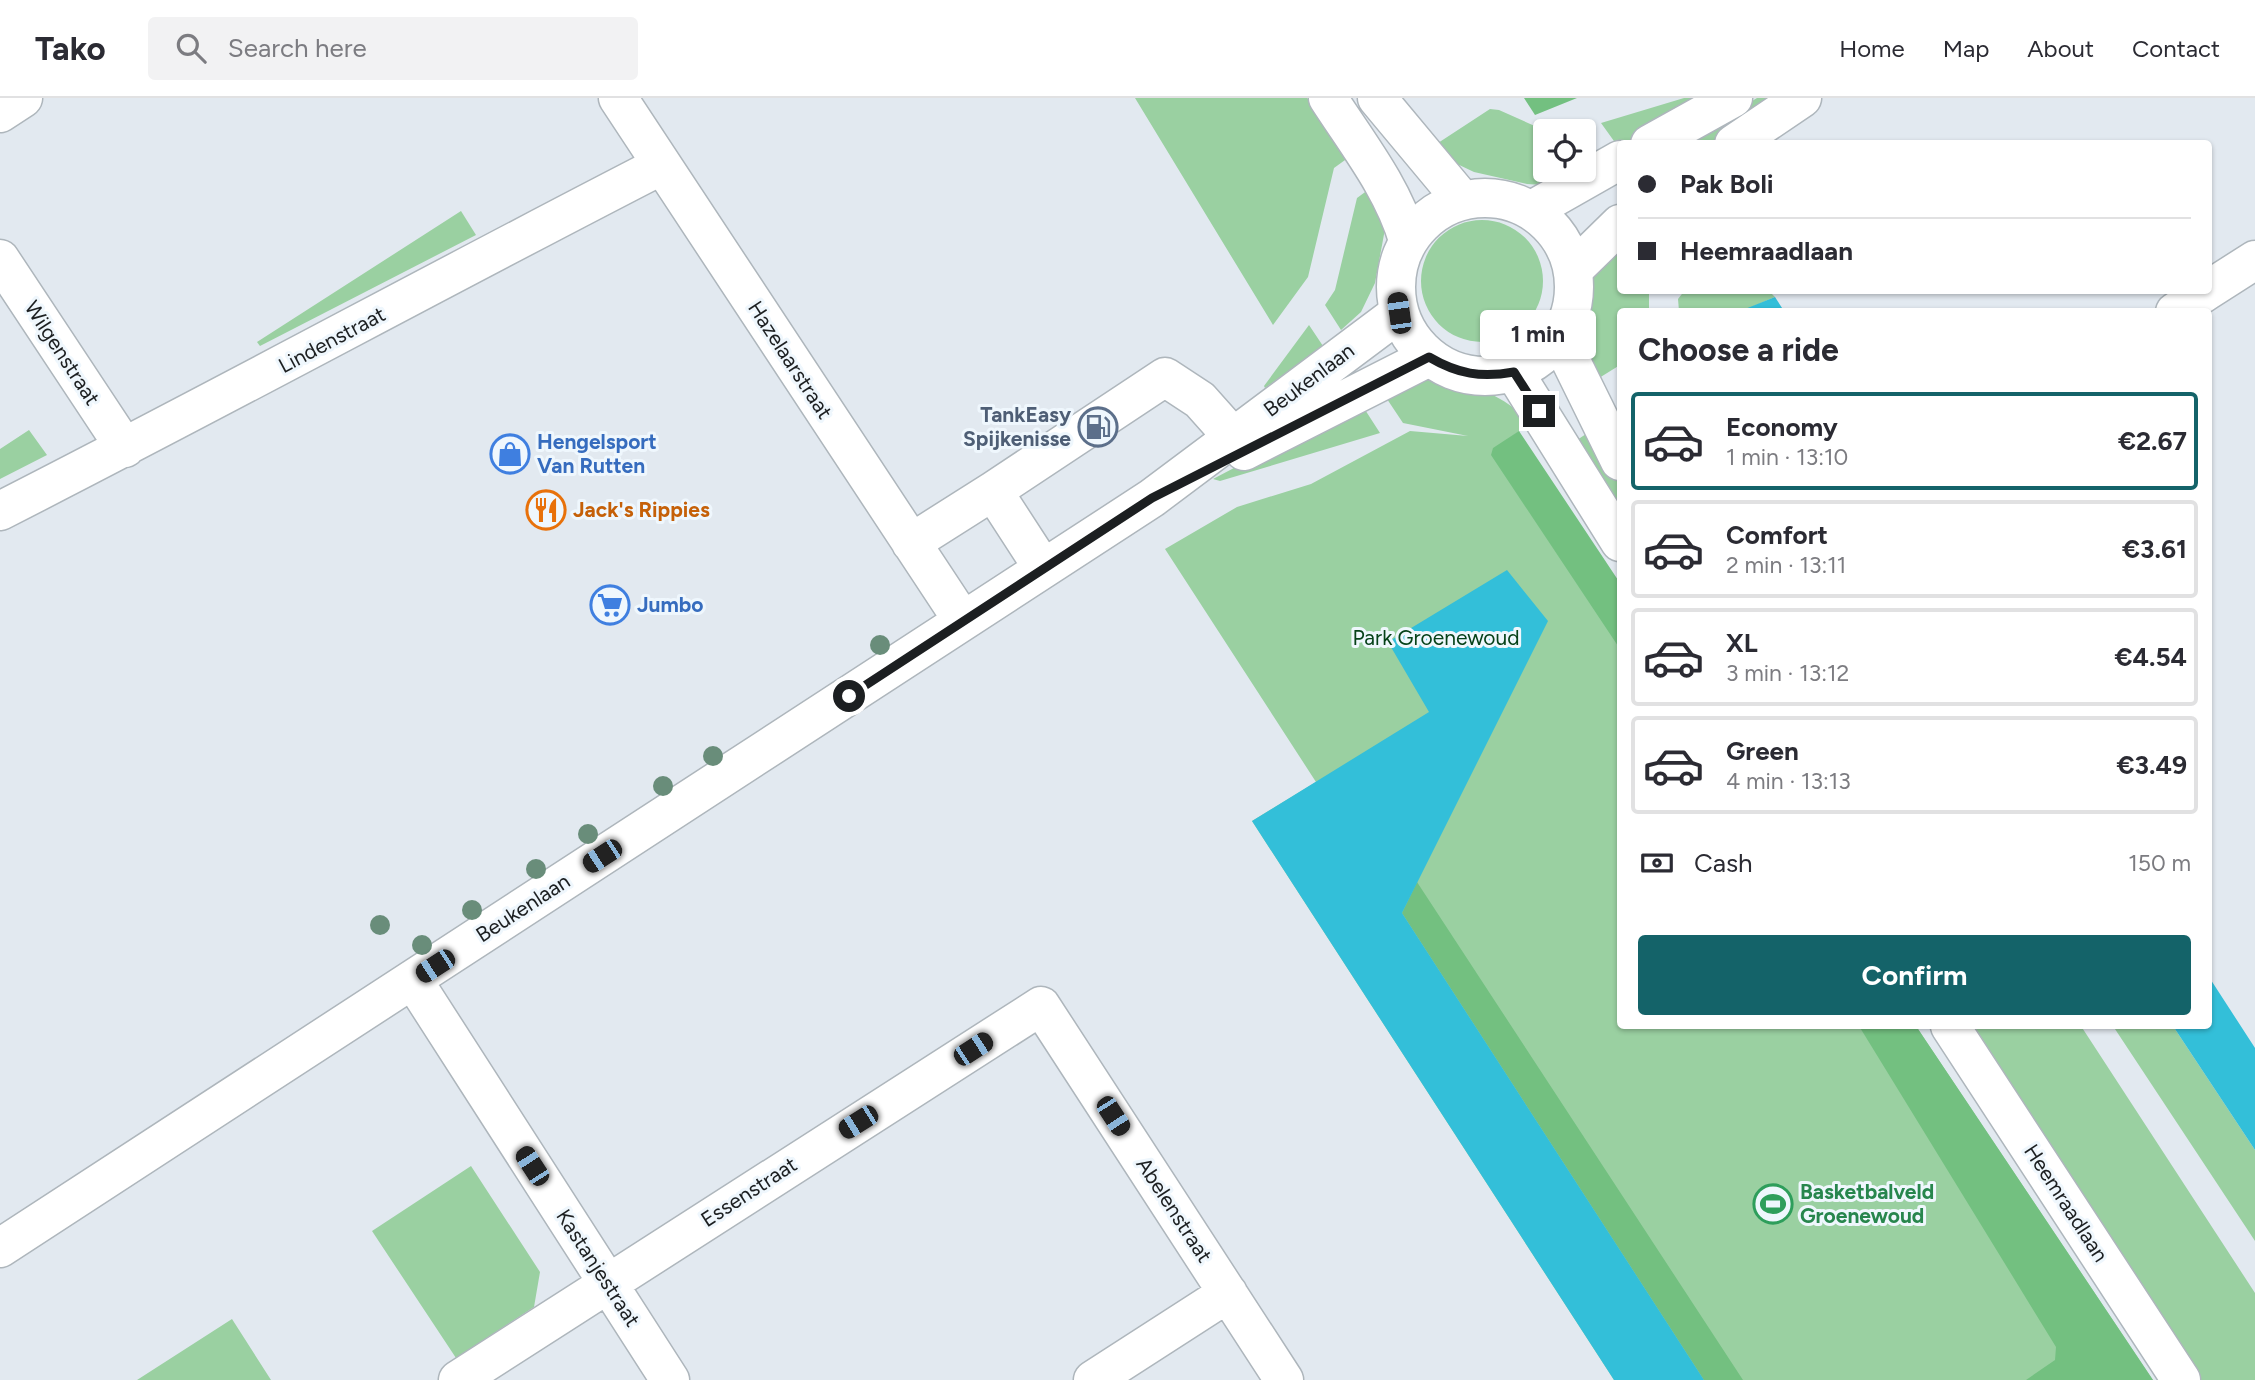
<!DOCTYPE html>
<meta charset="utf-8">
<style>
body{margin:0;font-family:Figtree,sans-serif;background:#f2f2f3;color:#2b2b33;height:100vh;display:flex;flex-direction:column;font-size:26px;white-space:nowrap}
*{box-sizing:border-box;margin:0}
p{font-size:23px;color:#7c7c81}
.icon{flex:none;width:38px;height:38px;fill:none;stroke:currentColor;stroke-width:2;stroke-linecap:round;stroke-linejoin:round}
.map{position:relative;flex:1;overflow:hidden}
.details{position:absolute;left:1617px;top:210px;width:595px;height:721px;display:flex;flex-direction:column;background:#fff;border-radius:7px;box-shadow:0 2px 5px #0004}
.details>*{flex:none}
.guide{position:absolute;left:1617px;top:42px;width:595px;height:154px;border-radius:7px;box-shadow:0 2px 5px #0004;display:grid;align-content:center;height:154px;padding:0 21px;background:#fff}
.fabs{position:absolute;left:1533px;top:21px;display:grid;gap:14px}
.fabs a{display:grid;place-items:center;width:63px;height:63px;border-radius:7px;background:#fff;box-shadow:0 2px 5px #0004;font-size:35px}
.end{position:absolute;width:32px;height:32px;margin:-16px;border:9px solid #1c1f21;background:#fff;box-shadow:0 0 0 4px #fff}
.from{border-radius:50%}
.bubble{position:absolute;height:49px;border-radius:7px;background:#fff;box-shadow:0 2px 5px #0004;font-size:23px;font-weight:700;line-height:49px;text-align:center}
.car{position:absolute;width:21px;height:42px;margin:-21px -10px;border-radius:9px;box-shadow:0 0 5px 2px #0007;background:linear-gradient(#222 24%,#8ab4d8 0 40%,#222 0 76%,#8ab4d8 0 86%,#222 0)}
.guide b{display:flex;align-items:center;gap:24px;height:66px;font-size:26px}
.guide b+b{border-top:2px solid #e1e1e2}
.guide i{width:18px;height:18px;background:#2b2b33}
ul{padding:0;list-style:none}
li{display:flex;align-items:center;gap:21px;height:98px;margin:0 14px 10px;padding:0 7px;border:4px solid #e1e1e2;border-radius:7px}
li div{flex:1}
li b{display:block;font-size:26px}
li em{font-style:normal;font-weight:700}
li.selected{border-color:#146369}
li>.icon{width:63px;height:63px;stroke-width:1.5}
h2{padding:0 21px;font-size:32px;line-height:84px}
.pay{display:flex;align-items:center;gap:18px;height:77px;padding:0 21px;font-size:26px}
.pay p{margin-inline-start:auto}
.button{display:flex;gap:14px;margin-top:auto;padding:14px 21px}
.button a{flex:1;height:80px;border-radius:7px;background:#146369;color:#fff;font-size:28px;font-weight:700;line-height:80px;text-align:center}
header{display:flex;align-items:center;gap:42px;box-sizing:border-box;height:98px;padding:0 35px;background:#fff;border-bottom:2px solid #e1e1e2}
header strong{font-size:33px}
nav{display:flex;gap:38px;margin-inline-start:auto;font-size:24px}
.search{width:490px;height:63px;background:#f2f2f3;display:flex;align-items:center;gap:18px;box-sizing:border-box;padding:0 24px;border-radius:7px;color:#7c7c81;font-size:26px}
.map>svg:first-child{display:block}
</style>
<header>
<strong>Tako</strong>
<div class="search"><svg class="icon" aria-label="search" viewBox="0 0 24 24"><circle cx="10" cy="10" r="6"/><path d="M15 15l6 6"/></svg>Search here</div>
<nav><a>Home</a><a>Map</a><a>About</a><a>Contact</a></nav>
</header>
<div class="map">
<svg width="2255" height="1282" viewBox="0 0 2255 1282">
<rect width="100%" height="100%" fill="#e2e9f0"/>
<path fill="#9ad0a1" d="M1135,0h172l19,15 26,42 -18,13 -26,109 -35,48z
M1684,0h11l-45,34 -31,16 -18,-25z
M1757,0h21l-68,45 -28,1z
M1490,11l9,1 47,21 -1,39h33l-36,15 -15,-1 -53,-12 -19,-9 -17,-20z
M1372,89l13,42 -10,54 -14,29 -20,18 -16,-25 10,-15 22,-92z
M461,113l15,24 -216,111 -3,-4z
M1421 183a61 61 0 1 1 122 0a61 61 0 1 1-122 0Z
M1620,140v52l29,1v20l-29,1v53l-29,18 -12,-48 19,-73z
M1685,192l84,1 6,6 -35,15 -61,-1 -1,-12z
M1309,227l14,21 -58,42 -1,-2z
M1421,280c40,1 84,15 109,46l-22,15 9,1 103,151v435h296l237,354h-539l-362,-559 64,-39 -151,-233 72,-42 74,-23 99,-53 58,5 -65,-13 -20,-30z
M1360,304l20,31 -160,48 -7,-2z
M29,332l18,25 -47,24v-30z
M1592,332l28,54v27l-46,-69z
M1974,928h107l174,267v87h-54z
M2113,928h60l82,124v91z
M471,1068l69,106 -6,35 -78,51 -84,-127z
M232,1221l39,61h-134z"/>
<path fill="#73c080" d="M1524,0h53l-42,17z
M1519,333l101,152v66l-129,-194 2,-7z
M1417,784l326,498h-39l-302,-467z
M1859,928h57l237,354h-127l29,-20 1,-13z"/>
<path fill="#33bfd9" d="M1775,199l9,14h-44z
M1507,472l41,51 -146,292 302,467h-90l-362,-559 177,-109 -41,-70z
M2209,879l46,71v102l-82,-124h35z"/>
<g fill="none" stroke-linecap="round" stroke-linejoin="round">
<g stroke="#aeb6bc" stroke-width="41">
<path id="minor" d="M618,0l345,523
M0,15l23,-15
M1650,46l83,-46
M1734,46l68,-46
M1532,112l88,-50
M0,161l125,189
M1573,172l47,-46
M2208,192l47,-30
M2175,214l33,-22
M1244,353l185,-94
M0,413c222,-113 440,-232 662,-346
M911,445l82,-52
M1043,470l-50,-77 172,-114 35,23 33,37
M413,882l257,400
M0,1150l1152,-750 247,-185
M458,1282l583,-374 243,374
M1093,1282l135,-87"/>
</g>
<g stroke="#aeb6bc" stroke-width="41">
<path id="major" d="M1328,0c29,45 65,90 80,142
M1377,0l85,102
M1396 189a89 89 0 1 1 178 0a89 89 0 1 1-178 0Z
M1559,239l61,124
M1514,274l106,170
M1950,928l231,354"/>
</g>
<use href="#minor" stroke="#fff" stroke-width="38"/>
<use href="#major" stroke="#fff" stroke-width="38"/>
</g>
<g fill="#698d7a">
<circle cx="880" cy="547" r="10"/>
<circle cx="713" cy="658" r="10"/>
<circle cx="663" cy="688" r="10"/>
<circle cx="588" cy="736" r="10"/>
<circle cx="536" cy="771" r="10"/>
<circle cx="472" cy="812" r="10"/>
<circle cx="380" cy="827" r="10"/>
<circle cx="422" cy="847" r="10"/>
</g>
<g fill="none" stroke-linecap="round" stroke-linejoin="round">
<path stroke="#1c1f21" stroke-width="9" d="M849,598l303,-198 277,-141c29,17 52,21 85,15l25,39"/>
</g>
<defs>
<g id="fuel-ring" transform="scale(2.0125)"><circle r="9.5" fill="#eff7fd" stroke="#5c6f8a" stroke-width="1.5"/><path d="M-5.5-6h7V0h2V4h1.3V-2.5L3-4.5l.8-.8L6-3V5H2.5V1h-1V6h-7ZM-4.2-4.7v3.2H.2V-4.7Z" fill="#5c6f8a"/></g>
<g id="shop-ring" transform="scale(2.0125)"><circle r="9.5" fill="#eff7fd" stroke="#3f7fe0" stroke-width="1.5"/><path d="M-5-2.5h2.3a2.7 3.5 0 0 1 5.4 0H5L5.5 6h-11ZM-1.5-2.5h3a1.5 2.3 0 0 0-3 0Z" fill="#3f7fe0"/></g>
<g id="restaurant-ring" transform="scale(2.0125)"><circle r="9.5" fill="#eff7fd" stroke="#e8710a" stroke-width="1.5"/><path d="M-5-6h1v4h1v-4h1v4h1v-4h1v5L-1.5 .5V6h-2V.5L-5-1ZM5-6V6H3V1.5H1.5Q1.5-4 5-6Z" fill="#e8710a"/></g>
<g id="supermarket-ring" transform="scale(2.0125)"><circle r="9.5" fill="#eff7fd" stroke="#3f7fe0" stroke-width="1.5"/><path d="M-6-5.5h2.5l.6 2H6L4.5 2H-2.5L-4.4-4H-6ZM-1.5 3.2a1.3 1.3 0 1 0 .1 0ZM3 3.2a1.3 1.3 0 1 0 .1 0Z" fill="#3f7fe0"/></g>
<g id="stadium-ring" transform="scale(2.0125)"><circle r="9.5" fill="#eff7fd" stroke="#2e9e5b" stroke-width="1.5"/><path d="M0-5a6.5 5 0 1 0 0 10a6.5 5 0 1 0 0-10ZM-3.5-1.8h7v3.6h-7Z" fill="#2e9e5b"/></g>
</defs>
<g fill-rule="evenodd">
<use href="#fuel-ring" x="1098" y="329"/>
<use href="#shop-ring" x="510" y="356"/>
<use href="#restaurant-ring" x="546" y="412"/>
<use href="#supermarket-ring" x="610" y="507"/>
<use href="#stadium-ring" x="1773" y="1106"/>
</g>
<g text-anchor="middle" stroke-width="6" stroke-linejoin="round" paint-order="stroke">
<g font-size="21" fill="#1c1f21" stroke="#eff7fd">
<text transform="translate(332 242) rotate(-28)" y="7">Lindenstraat</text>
<text transform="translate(62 255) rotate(57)" y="7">Wilgenstraat</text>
<text transform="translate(790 262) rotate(57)" y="7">Hazelaarstraat</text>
<text transform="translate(1309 282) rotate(-37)" y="7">Beukenlaan</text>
<text transform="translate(523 810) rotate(-33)" y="7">Beukenlaan</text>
<text transform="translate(749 1094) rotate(-33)" y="7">Essenstraat</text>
<text transform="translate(2066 1105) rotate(57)" y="7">Heemraadlaan</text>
<text transform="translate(1174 1112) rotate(57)" y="7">Abelenstraat</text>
<text transform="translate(598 1170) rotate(57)" y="7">Kastanjestraat</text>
</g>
<g font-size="21" font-weight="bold" fill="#4e5e75" stroke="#eff7fd" text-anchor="end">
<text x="1071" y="324">TankEasy<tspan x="1071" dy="24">Spijkenisse</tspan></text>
</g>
<g font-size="21" font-weight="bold" fill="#366cbe" stroke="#eff7fd" text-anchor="start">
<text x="537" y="351">Hengelsport<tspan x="537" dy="24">Van Rutten</tspan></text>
<text x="637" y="514">Jumbo</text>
</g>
<g font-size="21" font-weight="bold" fill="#c56008" stroke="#eff7fd" text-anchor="start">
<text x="573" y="419">Jack's Rippies</text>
</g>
<g font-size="21" fill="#064219" stroke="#eff7fd">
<text x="1436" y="547">Park Groenewoud</text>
</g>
<g font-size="21" font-weight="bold" fill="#27864d" stroke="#eff7fd" text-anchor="start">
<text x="1800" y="1101">Basketbalveld<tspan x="1800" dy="24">Groenewoud</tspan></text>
</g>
</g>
</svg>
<div class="fabs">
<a><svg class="icon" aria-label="locate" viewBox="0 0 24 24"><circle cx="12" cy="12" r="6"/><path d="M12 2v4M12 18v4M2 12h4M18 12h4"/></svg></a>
</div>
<i class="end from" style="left:849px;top:598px"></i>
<i class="end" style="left:1539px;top:313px"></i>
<div class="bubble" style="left:1480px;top:212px;width:116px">1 min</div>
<i class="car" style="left:1399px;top:215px;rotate:352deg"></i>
<i class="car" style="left:602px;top:758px;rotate:237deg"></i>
<i class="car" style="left:435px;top:868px;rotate:237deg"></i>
<i class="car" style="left:973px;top:951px;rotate:57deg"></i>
<i class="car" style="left:1113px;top:1018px;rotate:147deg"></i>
<i class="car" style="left:858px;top:1024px;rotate:238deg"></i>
<i class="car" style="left:532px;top:1068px;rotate:327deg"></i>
<div class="guide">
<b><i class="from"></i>Pak Boli</b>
<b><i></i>Heemraadlaan</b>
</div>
<section class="details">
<h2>Choose a ride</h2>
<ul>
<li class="selected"><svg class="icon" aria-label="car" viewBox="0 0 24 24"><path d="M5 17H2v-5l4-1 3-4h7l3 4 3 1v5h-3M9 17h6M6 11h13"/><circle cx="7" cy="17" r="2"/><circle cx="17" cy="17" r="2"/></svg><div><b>Economy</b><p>1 min · 13:10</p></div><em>€2.67</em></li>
<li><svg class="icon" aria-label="car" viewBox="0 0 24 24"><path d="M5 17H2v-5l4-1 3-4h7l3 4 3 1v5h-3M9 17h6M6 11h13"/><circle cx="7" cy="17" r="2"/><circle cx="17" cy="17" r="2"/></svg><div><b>Comfort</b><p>2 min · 13:11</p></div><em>€3.61</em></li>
<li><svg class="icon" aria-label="car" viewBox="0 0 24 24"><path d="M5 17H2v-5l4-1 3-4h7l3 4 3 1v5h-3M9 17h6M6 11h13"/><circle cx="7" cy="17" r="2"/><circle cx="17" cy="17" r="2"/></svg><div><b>XL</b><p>3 min · 13:12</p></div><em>€4.54</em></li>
<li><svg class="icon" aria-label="car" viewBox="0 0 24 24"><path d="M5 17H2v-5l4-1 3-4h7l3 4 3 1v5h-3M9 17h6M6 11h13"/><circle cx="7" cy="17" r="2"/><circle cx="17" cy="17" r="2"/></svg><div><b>Green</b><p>4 min · 13:13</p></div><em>€3.49</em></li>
</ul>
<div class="pay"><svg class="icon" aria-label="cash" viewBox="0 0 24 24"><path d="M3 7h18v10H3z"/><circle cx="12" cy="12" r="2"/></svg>Cash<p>150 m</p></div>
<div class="button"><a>Confirm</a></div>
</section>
</div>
